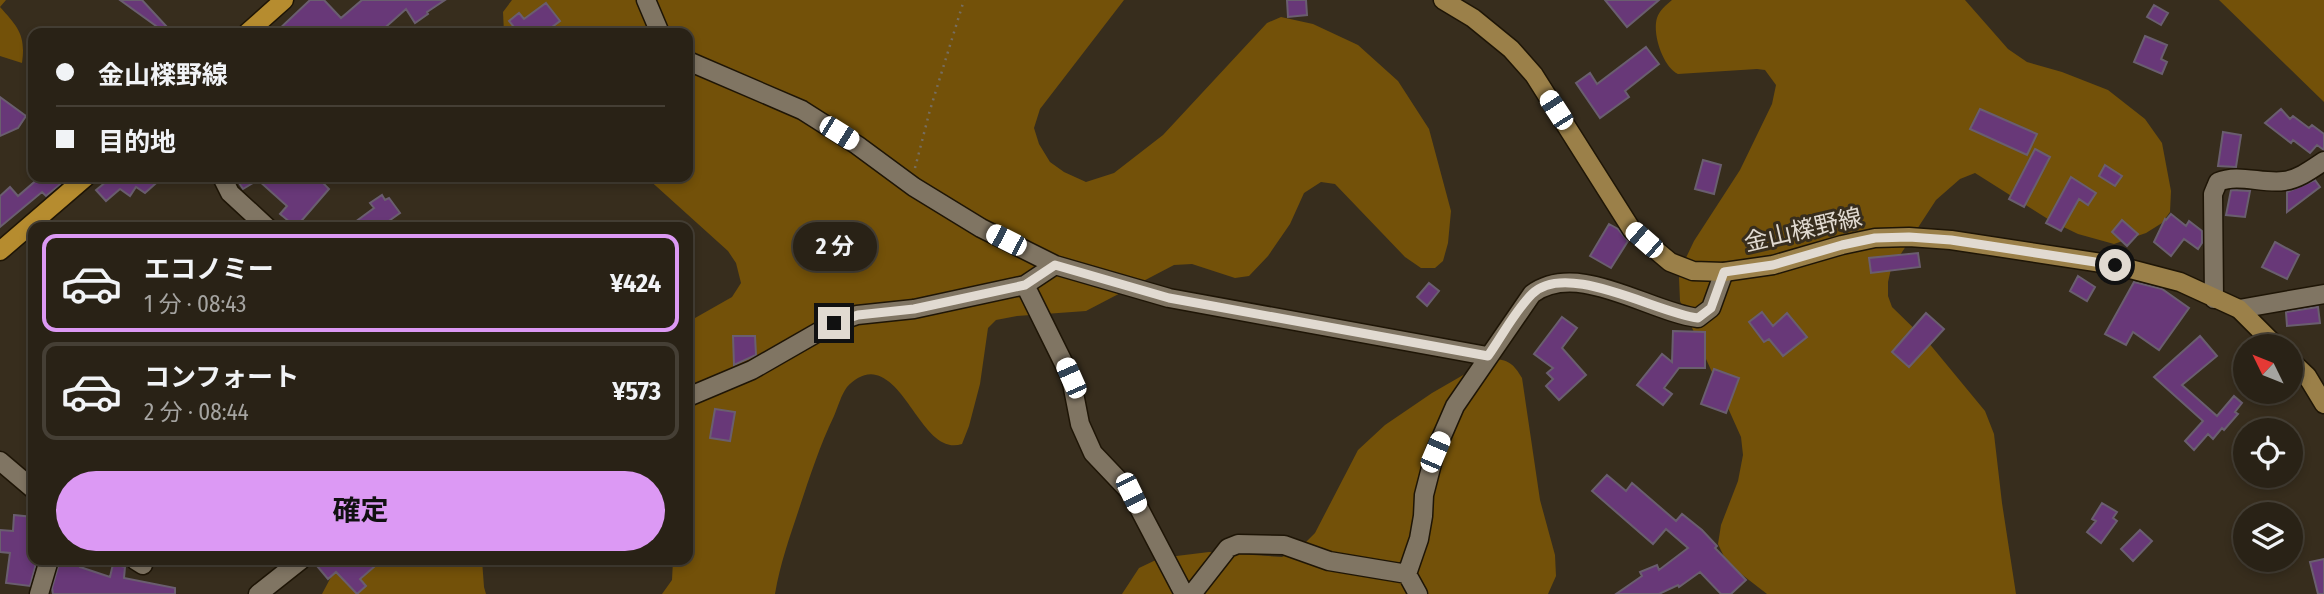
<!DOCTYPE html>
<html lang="ja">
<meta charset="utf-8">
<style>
body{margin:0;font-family:"Fira Sans Condensed","Noto Sans JP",sans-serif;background:#312a1f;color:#f1f3f6;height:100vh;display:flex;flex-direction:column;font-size:26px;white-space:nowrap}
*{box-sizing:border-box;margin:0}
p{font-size:23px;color:#a5a4a1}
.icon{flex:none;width:38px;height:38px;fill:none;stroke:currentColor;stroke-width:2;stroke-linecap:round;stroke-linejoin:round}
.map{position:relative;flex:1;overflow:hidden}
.panel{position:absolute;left:28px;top:222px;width:665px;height:343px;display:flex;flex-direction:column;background:#292216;border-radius:14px;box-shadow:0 4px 10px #0003,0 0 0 2px #453f35}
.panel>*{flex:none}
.hud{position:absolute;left:28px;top:28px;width:665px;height:154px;border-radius:14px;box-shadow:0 4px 10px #0003,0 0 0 2px #453f35;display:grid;align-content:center;height:154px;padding:0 28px;background:#292216}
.needle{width:46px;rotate:313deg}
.buttons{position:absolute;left:2233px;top:334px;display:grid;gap:14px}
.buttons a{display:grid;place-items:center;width:70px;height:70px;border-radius:50%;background:#292216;box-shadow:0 4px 10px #0003,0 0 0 2px #453f35;font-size:35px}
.end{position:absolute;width:32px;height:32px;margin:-16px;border:9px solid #e1dad1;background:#111;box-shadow:0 0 0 4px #111}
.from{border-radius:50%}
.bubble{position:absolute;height:49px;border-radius:24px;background:#292216;box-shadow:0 4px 10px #0003,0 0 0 2px #453f35;font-size:23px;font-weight:700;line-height:49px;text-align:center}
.car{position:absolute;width:21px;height:42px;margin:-21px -10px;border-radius:9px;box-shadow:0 0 5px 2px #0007;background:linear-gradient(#fff 24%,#345 0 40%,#fff 0 76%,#345 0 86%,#fff 0)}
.hud b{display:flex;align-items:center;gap:24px;height:66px;font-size:26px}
.hud b+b{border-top:2px solid #453f35}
.hud i{width:18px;height:18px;background:#f1f3f6}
ul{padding:12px 0 0;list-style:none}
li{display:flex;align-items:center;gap:21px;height:98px;margin:0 14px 10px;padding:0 14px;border:4px solid #453f35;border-radius:14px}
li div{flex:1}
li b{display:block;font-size:26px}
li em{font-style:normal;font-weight:700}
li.on{border-color:#dc99f4}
li>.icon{width:63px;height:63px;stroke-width:1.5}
.action{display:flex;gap:14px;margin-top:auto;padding:14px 28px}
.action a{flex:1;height:80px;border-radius:42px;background:#dc99f4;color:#111;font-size:28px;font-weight:700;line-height:80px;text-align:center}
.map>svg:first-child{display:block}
</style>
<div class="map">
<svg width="2324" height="594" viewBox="0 0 2324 594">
<rect width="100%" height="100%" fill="#372d1d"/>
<path fill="#735109" d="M0,0h6l-6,7c18,20 26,28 22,56l-22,-7z
M512,0h612l-84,109 -6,19 5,16 11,18 14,10 22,10 28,-9 49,-38 104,-112 14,-6 32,7 45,21 40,36 31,48 22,82 -3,32 -5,18 -8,7h-14l-16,-11 -70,-73 -14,-2 -17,11 -14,31 -22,32 -19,20 -14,2 -43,-14 -18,1 -88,46 -69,5 -21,4 -8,8 -8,56 -11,42 -7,18c-36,12 -53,-61 -86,-69 -10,-3 -22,4 -29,12 -6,8 -9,20 -13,29 -14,29 -24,60 -34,90 -10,30 -20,58 -25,88h-113l10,-14 1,-20h15v-238l44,-25 9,-14 -5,-20 -8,-12 -82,-74h42v-144h-184l-1,-21z
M1672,0h293l43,49 19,13 35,10 46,18 37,29 17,24 9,48 -1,21 -8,11 -16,10 -32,11 -36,-10 -27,-13 -76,-48 -15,6 -24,21 -45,69 -3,13v14l4,11 36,35 57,69 9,23 8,69 14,91h-249l-40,-31 -9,-19 3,-19 17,-44 5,-26 -2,-18 -61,-136 -1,-23 5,-16 10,-21 46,-71 32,-66 4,-19 -11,-15 -8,-1 -79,5c-15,-7 -26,-40 -21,-56 2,-7 9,-13 15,-18z
M2219,0h105v102z
M1491,359c17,0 23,5 31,19l18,122 15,55 1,21 -8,18h-426l17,-26 21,-10 49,-6 73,5 18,-9 15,-15 43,-83 27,-25 47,-32z
M340,560h142l2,27 2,7h-164z"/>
<path fill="#683878" stroke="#6a5e6f" stroke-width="2" d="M120,0h22l25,27 -4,4z
M310,0h14l17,18 21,-18h83l-18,12 1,2 -13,9 -9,-14 -27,24h-104z
M1287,0h19l1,15 -19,2z
M1605,0h54l-32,27z
M546,3l14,18 -16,12h-38l8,-6 -5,-6 10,-8 5,6z
M2154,5l14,8 -7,12 -14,-8z
M2145,36l22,9 -6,14 6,3 -5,12 -28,-12z
M1646,47l13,17 -34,27 4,6 -29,21 -24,-35 14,-10 7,11z
M0,97l26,19 -8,12 -18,8z
M1980,109l57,25 -10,21 -57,-26z
M2281,109l9,10 3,-3 16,12 3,-3 12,9v16l-7,-5 -7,8 -17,-13 -2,3 -26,-20z
M2223,132l18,3 -5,32 -18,-1z
M2035,149l15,8 -26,50 -15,-8z
M1703,160l18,5 -7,29 -19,-5z
M2105,165l17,11 -7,10 -16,-10z
M40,177h18l5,5 -17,14 -4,-4 -42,35v-31l10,-9 8,9z
M101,177h62l-18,16 -9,-6 -6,9 -10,-7 -14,12 -10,-11 11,-9z
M235,177h82l12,12 -33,38 -16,-13 7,-8 -29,-26 -15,9z
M2071,177l25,16 -8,12 -9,-6 -18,32 -15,-8z
M2315,180l5,7 -33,25v-20z
M2231,190l19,1 -5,26 -19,-2z
M382,195l3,5 4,-2 11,15 -21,15h-32l27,-20 -4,-5z
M2171,214l15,12 3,-5 13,10v12l-4,6 -14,-10 -13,17 -17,-14 11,-23 1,1z
M2122,220l16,14 -11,12 -15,-14z
M1609,224l9,5 10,12 -17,27 -21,-12z
M2275,242l24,13 -12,24 -25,-12z
M1918,253l2,14 -49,6 -2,-15z
M2078,276l17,11 -8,14 -17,-10z
M2134,282l28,7 27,19 -30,42 -26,-18 -7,13 -21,-11z
M1429,283l10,8 -12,15 -10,-9z
M2318,307l2,16 -33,3 -1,-14z
M1762,312l11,14 14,-13 20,24 -24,19 -14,-17 -5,3 -15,-20z
M1926,313l18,16 -35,38 -17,-15z
M1562,317l15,11 -15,20 24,27 -27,25 -13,-14 7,-7 -6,-6 6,-5 -19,-14z
M1673,331l32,1v36h-26l-15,20 8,6 -9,11 -26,-20 25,-31 10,8z
M733,336h22l1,19 -22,10z
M2200,336l17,20 -35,29 35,31 17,-20 8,7 -7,9 3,2 -14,16 -2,-2 -9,11 -5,-5 -14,16 -9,-9 18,-20 -49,-44z
M1714,369l25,9 -13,35 -25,-9z
M715,409l20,3 -5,29 -20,-3z
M1607,475l19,16 6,-8 44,38 6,-7 20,16 15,16 -2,2 31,32 -15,14h-10l-21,-22 -21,15 -1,-2 -19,9h-43l26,-18 -2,-4 17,-7 2,5 29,-22 -22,-19 -13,15 -61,-53z
M2102,503l15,9 -4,6 4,3 -16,22 -14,-11 9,-11 -4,-2z
M14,515l19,2v43h4l-7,26 -24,-3 4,-30 -10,-1v-22l13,1z
M2140,530l12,11 -19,20 -12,-12z
M2324,559v35h-6l-8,-32z
M60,560h21l-1,7 30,10 3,-13 12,3 -1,11 51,10v6h-122l-1,-6z
M312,560h70l-22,19 6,7 -9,8 -21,-22 -8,7z"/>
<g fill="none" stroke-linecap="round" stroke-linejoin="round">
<g stroke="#1e1506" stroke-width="21">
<path id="street" d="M646,0l14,33
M688,61l114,49 55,35 57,42 67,41 74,37 114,33 318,58
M222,177l8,16 38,35
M1025,285l46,93 9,46 13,29 38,40 53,101
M2214,299l-1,-105 5,-12c20,-9 44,2 66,-1 15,-2 28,-12 40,-20
M2239,309l85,-15
M688,397l64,-27 82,-47 23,-8 57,-6 111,-24 30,-20
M0,461l33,28
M135,560l8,5
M39,594l10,-34
M258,594l43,-34
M1192,594l36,-46 10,-4 46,1 45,16 78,13
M1418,594l-11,-20 12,-35 4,-23 1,-21 11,-43 20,-46 77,-112c46,-34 117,18 166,24l13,-10 13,-36"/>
</g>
<g stroke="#1e1506" stroke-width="21">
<path id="secondary" d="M1443,0l30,18 38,31 23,26 98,155 38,32 23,9 31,1 49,-7 69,-20 33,-7 34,-1 42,3 164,25 65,17 59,27 37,37
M2291,361l16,15 17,28"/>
</g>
<g stroke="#1e1506" stroke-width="21">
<path id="primary" d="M247,33l37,-33
M0,251l86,-74"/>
</g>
<path stroke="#766d5f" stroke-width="2.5" stroke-dasharray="2 5" stroke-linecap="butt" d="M915,168l15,-58 34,-110"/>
<use href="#street" stroke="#807563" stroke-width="18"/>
<use href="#secondary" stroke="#9b8049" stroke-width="18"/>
<use href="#primary" stroke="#b68c2f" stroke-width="18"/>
</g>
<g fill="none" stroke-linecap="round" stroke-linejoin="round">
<path stroke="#e1dad1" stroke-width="9" d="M834,323l24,-8 56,-6 111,-24 30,-20 114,33 319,58c14,-20 27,-45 44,-62 34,-34 125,19 166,24l13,-10 13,-36 49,-7 69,-20 33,-7 34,-1 42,3 164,25"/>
</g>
<g text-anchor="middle" stroke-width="6" stroke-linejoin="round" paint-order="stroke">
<g font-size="24" fill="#e1dad1" stroke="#372d1d">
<text transform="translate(1803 230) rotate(-13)" y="8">金山檪野線</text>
</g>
</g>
</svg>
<div class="buttons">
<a><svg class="needle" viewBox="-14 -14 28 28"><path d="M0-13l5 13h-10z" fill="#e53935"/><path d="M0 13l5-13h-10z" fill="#a5a4a1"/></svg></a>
<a><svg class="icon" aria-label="locate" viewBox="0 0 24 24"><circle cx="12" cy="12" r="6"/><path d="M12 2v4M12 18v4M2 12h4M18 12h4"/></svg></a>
<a><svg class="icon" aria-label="layers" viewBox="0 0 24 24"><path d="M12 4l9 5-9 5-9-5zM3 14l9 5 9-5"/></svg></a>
</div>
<i class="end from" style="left:2115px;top:265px"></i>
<i class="end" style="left:834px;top:323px"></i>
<div class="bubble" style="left:793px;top:222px;width:84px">2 分</div>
<i class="car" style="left:1556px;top:110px;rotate:327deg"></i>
<i class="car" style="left:839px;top:133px;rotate:122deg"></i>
<i class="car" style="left:1006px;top:240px;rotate:297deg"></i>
<i class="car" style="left:1644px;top:240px;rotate:311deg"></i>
<i class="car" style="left:1071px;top:378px;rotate:336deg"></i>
<i class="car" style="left:1435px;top:452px;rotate:23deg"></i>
<i class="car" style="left:1131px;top:493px;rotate:154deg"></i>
<div class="hud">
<b><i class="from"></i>金山檪野線</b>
<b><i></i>目的地</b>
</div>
<section class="panel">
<ul>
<li class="on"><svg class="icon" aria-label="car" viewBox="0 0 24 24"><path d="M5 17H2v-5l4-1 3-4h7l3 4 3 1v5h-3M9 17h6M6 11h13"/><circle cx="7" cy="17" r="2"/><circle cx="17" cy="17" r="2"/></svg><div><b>エコノミー</b><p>1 分 · 08:43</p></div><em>¥424</em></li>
<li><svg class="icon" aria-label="car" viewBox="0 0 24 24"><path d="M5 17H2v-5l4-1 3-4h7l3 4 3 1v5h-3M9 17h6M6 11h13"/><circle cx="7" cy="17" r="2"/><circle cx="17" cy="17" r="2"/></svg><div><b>コンフォート</b><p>2 分 · 08:44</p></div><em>¥573</em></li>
</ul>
<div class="action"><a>確定</a></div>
</section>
</div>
